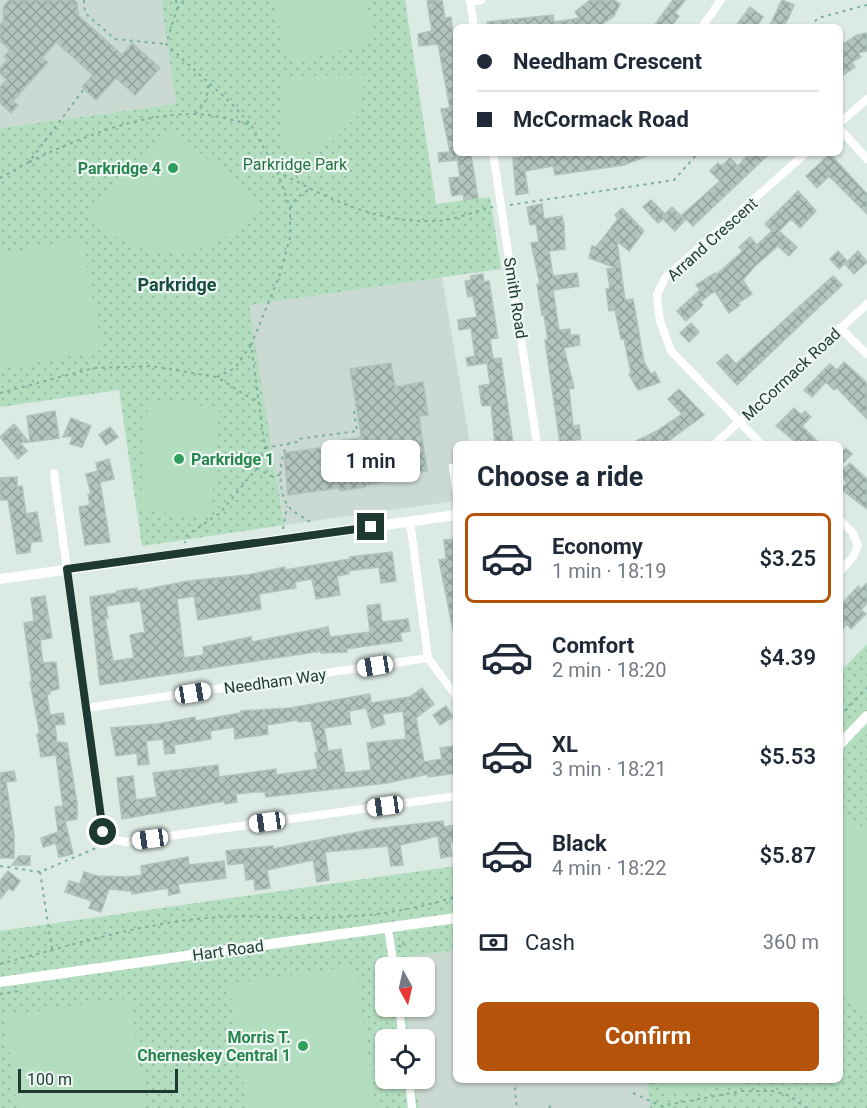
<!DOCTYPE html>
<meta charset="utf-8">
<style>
body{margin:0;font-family:Roboto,sans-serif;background:#f2f2f3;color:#1f2937;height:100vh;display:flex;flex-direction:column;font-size:22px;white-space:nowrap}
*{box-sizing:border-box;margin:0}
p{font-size:20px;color:#747a83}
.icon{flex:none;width:33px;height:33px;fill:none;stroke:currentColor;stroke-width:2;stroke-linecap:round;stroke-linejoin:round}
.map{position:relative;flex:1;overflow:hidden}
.panel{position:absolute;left:453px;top:441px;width:390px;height:642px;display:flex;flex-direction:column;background:#fff;border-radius:9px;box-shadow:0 2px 4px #0004}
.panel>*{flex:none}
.banner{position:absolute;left:453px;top:24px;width:390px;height:132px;border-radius:9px;box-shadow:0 2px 4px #0004;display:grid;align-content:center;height:132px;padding:0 24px;background:#fff}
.needle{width:39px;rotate:172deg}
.buttons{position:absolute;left:375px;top:957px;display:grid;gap:12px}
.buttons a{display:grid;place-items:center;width:60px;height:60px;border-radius:9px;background:#fff;box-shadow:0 2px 4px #0004;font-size:30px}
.scale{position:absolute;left:18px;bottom:15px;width:160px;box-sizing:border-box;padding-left:6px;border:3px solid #1e3932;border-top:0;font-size:16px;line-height:21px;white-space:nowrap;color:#1e3932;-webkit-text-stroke:4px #edf6f2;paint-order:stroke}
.end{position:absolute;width:27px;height:27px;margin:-14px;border:8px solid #1e3932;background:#fff;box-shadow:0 0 0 3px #fff}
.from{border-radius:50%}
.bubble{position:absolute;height:42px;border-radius:9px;background:#fff;box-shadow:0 2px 4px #0004;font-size:20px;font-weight:600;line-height:42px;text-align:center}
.car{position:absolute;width:18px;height:36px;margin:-18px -9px;border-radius:8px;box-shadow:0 0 4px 2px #0007;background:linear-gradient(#fff 24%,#345 0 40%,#fff 0 76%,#345 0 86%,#fff 0)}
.banner b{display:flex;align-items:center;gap:21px;height:57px;font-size:22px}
.banner b+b{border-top:2px solid #e0e1e3}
.banner i{width:15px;height:15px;background:#1f2937}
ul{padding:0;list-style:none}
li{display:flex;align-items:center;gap:18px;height:90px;margin:0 12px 9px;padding:0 12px;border:3px solid transparent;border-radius:9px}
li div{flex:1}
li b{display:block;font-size:22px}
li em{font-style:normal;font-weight:600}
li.active{border-color:#b45309}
li>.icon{width:54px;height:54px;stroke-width:1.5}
h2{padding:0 24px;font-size:27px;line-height:72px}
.pay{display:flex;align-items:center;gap:15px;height:66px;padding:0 24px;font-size:22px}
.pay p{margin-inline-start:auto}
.primary-button{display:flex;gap:12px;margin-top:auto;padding:12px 24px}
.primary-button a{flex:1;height:69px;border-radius:9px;background:#b45309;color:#fff;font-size:24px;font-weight:600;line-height:69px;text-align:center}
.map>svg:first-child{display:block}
</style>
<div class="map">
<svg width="867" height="1108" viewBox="0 0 867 1108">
<defs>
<pattern id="grass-dots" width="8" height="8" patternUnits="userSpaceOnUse" patternTransform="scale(1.5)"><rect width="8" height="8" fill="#b3ddbf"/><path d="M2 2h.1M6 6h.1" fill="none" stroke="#9abea5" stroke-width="1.8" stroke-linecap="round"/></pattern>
<pattern id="building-cross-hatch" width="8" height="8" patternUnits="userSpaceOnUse" patternTransform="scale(1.5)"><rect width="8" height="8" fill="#b2c4bd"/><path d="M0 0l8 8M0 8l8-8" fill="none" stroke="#90a09a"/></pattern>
</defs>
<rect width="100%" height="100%" fill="#dceae4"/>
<path fill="#cbd9d3" d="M0,0h161l15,104 -176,24z
M442,277l28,167h-14v57l-172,24 -36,-220z
M456,950v130h190l4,28h-231l-4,-29 9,-1v-38l-14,-1 -5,-32 19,-1v-38l-24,-1 -2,-9z"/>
<path fill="url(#grass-dots)" d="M161,0h244l31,204 54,-7 11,72 -252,36 35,220 -142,21 -23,-156 -119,17v-279l176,-24z
M867,644v464h-217l-4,-28h194v-408z
M456,866v84l-57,8 1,9 -14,1v38l19,1 5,32 -24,1v38l29,1 4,29h-419v-177z"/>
<path fill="#b3ddbf" d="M273,0h91l6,18 -1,26 -75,17 -8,-6z
M364,75l-4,38 -27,28 -31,13 -21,-3v-69l7,-6z
M174,129l85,77c-50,63 -114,58 -173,10l78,-85z
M82,239l20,111 -102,19v-115z
M148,401l71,6 -8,110 -71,-6z
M843,812l24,18v182l-27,-25v-172z
M355,966l21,142h-129l-18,-124z
M130,998l16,110h-129l-13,-92z
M663,1080h104l-96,14 -7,-6z"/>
<path fill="url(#building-cross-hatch)" stroke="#afc3bb" stroke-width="1.5" fill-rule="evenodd" d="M9,0h65l3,3 1,12 44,40 10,-12 28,25 -25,27 -19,-17 -20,22 -14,-13 11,-12 -37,-33 -14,16 6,4 -35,39 5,4 -7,8 -11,-10v-16l7,-7 -7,-7v-5l8,-8 -4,-3 6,-7 -10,-9v-16l4,-5 -1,-12z
M427,0h15l3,18 6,-1 5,42v101l-17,2 -1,-9 12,-1 -9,-43 9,-1 -12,-64 -19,2 -1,-12 14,-3z
M590,0h24l6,4 -6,12 -16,11h-43v-5l25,-4 -5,-6z
M673,0h12l-10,13 4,3 -8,11h-18z
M782,0l12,5 -6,14 -5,8h-14z
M750,7l13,10 -7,10h-21z
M553,15l2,12h-67l-1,-5z
M867,33v18l-9,2 3,4 -9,5 3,5 -15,10v-24l3,-2 -3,-5 17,-11z
M545,153h104v2l-25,10 -69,10 -2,-9 -28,5 3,22 -12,2 -3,-37z
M750,153h20l-77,73 -11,-11 38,-34 -10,-10 8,-8 4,3 8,-8 8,8z
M830,154l37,40v20l-38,-38 -12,12 -11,-12z
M471,155l7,43 -14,2 -1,-6 -11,2 -3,-18 11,-1 -3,-20z
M798,191l18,20 -16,17 -9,-9 -12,12 18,16 -8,9 -11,-10 -24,21 -11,13 9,14 -14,9 2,2 -11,8 -14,-22 -15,11 3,3 -17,16 -9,-10 23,-21 -4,-5 19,-12 2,1 26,-23 -4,-4 11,-10 7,8 15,-14 -7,-7z
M651,200l14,14 7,-7 13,13 -10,11 -12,-12 -5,4 -15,-16z
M542,204l2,15 18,-3 2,9 1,24 -16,2 4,25 24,-3 2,13 -26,4 6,40 11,-1v6h9l1,10 -16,3 10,40 -5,1 4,37 6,-1 2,14 -21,4 -15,-103h3l-4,-25h-2l-5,-31h3l-9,-41 8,-1 -3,-18 -6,1 -3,-18z
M622,208l22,23 -15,20 -12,-10 8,59 8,-1 11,63 7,12 4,-2 5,10 -22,8 -9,-16 2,-1 -7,-34h-3l-6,-29 -6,1 -3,-22 4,-1 -3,-19 9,-1 -27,-10 3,-12 4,1 22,-28 -3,-4z
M838,251l9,10 -8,8 -9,-10z
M858,251l9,11 -13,12 -9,-10z
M483,274l1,8 5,-1 9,57 -8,1 3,20 8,-1 12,86h-18l-4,-39 -9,1 -3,-20 11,-2 -3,-21 -19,3 -2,-8 9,-2 -4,-28 -12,2 -1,-10 19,-3 -4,-21 -5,1 -3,-16 6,-1v-4z
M833,276l9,9 -105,100 -20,-22 10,-9 9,10z
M691,323l8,9 -10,10 -9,-9z
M844,362l22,20 1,37 -30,-31 -3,2 -8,-8 -14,15 -8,-7 26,-26 7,6z
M391,363l4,24 28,-5 5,33 -9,1 8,55 -26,4v4l-35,6v2l-26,4 -1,-3 -51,7 -4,-42 49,-7v-4l25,-4 3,-3 -11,-66z
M679,389l25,26 -40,29h-34l25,-12 27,-18 -14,-15z
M794,408l7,7 4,-4 6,6 -9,9 18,18h-22l-22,-18z
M55,411l4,27 -29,4 -3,-26z
M71,418l20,8 -9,21 -12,-3 3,-8 -10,1z
M14,424l15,18 -9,1 7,8 -9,8 -18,-22z
M110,427l8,10 -12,8 -7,-10z
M846,448l6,6 -8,8 -4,-8z
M109,459l5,20 -14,3 10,60 -25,3 -6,-38 11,-2 -2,-10 3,-1 -5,-20 12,-3 -2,-8z
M850,463l17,16v30l-26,-20 6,-6 -7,-10z
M17,477v10l5,-1 4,28 11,-2 5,29 -11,1 -1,10 -13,2 -9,-54h-8v-22z
M456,539v90l-3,1 -14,-70 7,-1 -2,-19z
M392,552l4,29 -15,2 -2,-16 -31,4 1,3 -12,2 3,19 -24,4 -4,-20 -17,3 1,6 -37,6 2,15 -63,11 -4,-24 -17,3 7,59 20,-3 -1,-8 48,-10 1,5 76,-15 2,10 40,-5 -3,-26 13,-2 2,18 26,-3 2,12 -10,2 2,8 -56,8 1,3 -26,1v-2l-221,34 -10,-88 27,-4v-2l20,-3 1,3 50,-10 60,-6 37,-8v3l65,-11v-2zM140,601l5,31 -15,3 4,23 -21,3 -8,-43h3l-2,-12z
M867,583v20l-6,7 5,4 -15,15 -4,-5 -7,7v-25l18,-20 3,3z
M45,596l7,42 -12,2 3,23 13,-1 3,27 -9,2v3l-3,1 3,20 13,-2 2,11 -10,1 2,17 10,1 10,60v16l-12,2 8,33 -14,3 -3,-14 -13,4 -2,-9 17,-6 -3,-25 8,-1 -7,-51 -15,2 -4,-23h3l-10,-52h2l-8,-59 10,-2 -3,-23z
M422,688l12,16 -18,14 8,44 18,-3 -2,-11 14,-2 2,27 -28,4v-3l-41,9 -121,14 -1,-5h-11l-18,2 1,8 -12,2v-3l-103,18 -5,-41 16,-2 3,24 21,-3 -4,-24 65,-8 1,12 57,-8v6l42,-6 -3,-16 3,-1 -7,-31 -13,1v-2l-31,5 1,9 -33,5 -1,-12 -24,4 1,8 -37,6 1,8 -10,1 -2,-15 -17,2 3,23 -11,1 -1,-12 -21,3 -5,-28 47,-4 37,-7 1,4 45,-8v-2l49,-3 80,-14 1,9 39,-6zM366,708l6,20 13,-4 -3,-10 21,-3 3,28 -39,4 4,27 -26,3 -4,-24 -13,2 -4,-23 27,-4 -2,-13z
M446,706l7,11 -13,8 -7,-10z
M14,771l2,10 -10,1 8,53v23h-14v-82l1,-3z
M443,821l1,6 12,-2v17l-6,1 2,13 -11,2 -3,-22 -38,9 3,20 -12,1 -3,-20 -63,6 4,28 -12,2 -4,-22 -46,10 3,18 -15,2 -1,-11 -8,1 -2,-17 -16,2 -2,-14 47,-5v3l101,-20z
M19,856h11v9h-18z
M188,857l1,8 35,-4 2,17 -48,6 2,9 -11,2 -1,-7 -36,6 -1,-3 -22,-2 -8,23 -12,-4 3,-7 -27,-9 4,-11 11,3 4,-12 13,4 30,1 15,-2 -1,-9z
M8,871l12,10 -7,10 -4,-3 -9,11v-18z"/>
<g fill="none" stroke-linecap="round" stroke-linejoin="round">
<path stroke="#7bafa0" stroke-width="2" stroke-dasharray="3 4.5" stroke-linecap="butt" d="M84,0l1,13 30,26 51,5
M176,0l1,9 -11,35 65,59 20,22
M177,9l7,-9
M810,27l8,-9 49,-13
M195,114l10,-11 4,-18
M29,162c50,-24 111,-49 168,-48 18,1 36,6 54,11l26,46 13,37v30l-11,39 -28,68 14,103 -8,20 -37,45 -34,23 -1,7
M277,171c50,27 98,52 157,50 21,0 39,-10 59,-14
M0,178l29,-16 55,-73
M510,205l164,-25 24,-27
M290,208l7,-11 12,-7
M217,377l18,-9 16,-23
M0,393l94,-25 57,-2 66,11 41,26
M289,443c-11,13 -12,50 0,64 5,6 14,10 20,14l1,5
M265,448l32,-6 1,-3 59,-8 -3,-20
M257,468l13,8 11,-1
M283,529l4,-23
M840,716l27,-28
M0,866l40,6 63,-27
M40,872l12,77
M398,946h6l-2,-9
M0,964c69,-18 134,-39 206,-46 44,-4 88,2 133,-1 39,-1 79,-9 117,-20
M0,994l20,-3
M514,1080l3,28
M633,1093l28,13 81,-15h31l17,5 16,12
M549,1108l3,-5"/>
<path stroke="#fff" stroke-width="4.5" d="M451,466l5,35"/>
<path stroke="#fff" stroke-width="8" d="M470,0l4,27
M470,2l11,-2
M702,27l19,-27
M840,123l27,-24
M840,129l27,30
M493,153l44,291
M840,328l27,26
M715,444l152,-140
M761,444l-90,-93 -11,-30 -3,-26 8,-17 141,-125
M54,473l47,350 6,15 19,4 330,-46
M840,520l12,12 6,13 -5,12 -13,14
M410,521l18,137 28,38
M86,708l342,-50
M388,928l6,40
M399,1006l4,34
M409,1078l3,30"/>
<path stroke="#fff" stroke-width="10" d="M0,579l456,-64
M840,744l27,-28
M0,982l456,-64"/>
</g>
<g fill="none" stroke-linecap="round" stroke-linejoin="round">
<path stroke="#1e3932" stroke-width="8" d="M103,832l-36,-263 304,-42"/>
</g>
<g fill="#2e9e5b" stroke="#edf6f2" stroke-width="2">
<circle cx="173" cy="168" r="6"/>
<circle cx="179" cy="459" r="6"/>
<circle cx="303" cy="1046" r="6"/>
</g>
<g text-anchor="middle" stroke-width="4.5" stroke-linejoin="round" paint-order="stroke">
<g font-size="16" fill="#267245" stroke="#edf6f2">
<text x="295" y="170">Parkridge Park</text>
</g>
<g font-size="16" font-weight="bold" fill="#27864d" stroke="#edf6f2" text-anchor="end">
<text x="161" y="174">Parkridge 4</text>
<text x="191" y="465" text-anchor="start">Parkridge 1</text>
<text x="291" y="1043">Morris T.<tspan x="291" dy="18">Cherneskey Central 1</tspan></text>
</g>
<g font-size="16" fill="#1e3932" stroke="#edf6f2">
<text transform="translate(712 239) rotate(-42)" y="6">Arrand Crescent</text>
<text transform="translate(516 298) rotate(81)" y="6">Smith Road</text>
<text transform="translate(791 374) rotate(-43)" y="6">McCormack Road</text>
<text transform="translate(275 681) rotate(-8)" y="6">Needham Way</text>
<text transform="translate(228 950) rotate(-8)" y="6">Hart Road</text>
</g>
<g font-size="18" font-weight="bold" fill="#194c41" stroke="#edf6f2">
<text x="177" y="291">Parkridge</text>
</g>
</g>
</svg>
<div class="buttons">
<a><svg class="needle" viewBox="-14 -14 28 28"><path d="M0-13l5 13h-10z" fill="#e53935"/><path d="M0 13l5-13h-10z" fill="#747a83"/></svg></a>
<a><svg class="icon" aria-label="locate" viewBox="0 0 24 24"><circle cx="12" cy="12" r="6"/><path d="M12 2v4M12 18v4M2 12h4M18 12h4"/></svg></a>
</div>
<div class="scale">100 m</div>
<i class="end from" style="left:103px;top:832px"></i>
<i class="end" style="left:371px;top:527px"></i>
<div class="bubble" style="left:321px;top:440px;width:99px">1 min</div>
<i class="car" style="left:375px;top:666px;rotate:261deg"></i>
<i class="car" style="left:193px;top:693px;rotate:81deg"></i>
<i class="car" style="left:385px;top:806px;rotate:262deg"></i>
<i class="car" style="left:267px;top:822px;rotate:262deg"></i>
<i class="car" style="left:150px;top:839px;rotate:262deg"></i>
<div class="banner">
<b><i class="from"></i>Needham Crescent</b>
<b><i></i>McCormack Road</b>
</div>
<section class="panel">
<h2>Choose a ride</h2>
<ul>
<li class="active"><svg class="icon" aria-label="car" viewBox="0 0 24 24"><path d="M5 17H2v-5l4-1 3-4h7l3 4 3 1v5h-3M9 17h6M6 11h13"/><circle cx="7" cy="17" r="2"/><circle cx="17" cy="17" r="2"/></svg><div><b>Economy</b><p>1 min · 18:19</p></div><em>$3.25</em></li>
<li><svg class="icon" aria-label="car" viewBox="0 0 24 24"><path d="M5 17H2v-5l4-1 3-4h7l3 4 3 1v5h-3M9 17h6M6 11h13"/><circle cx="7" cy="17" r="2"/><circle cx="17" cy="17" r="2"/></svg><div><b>Comfort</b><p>2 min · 18:20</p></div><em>$4.39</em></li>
<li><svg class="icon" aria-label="car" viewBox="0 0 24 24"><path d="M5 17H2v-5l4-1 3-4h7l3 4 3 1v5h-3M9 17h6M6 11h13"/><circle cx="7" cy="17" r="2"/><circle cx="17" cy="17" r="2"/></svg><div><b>XL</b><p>3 min · 18:21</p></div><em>$5.53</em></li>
<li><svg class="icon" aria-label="car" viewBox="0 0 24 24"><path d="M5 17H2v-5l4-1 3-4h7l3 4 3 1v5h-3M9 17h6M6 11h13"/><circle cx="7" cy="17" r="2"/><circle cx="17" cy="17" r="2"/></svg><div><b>Black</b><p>4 min · 18:22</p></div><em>$5.87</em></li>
</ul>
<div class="pay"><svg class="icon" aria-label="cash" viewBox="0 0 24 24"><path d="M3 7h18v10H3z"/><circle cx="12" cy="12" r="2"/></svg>Cash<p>360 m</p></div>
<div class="primary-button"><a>Confirm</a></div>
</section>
</div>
